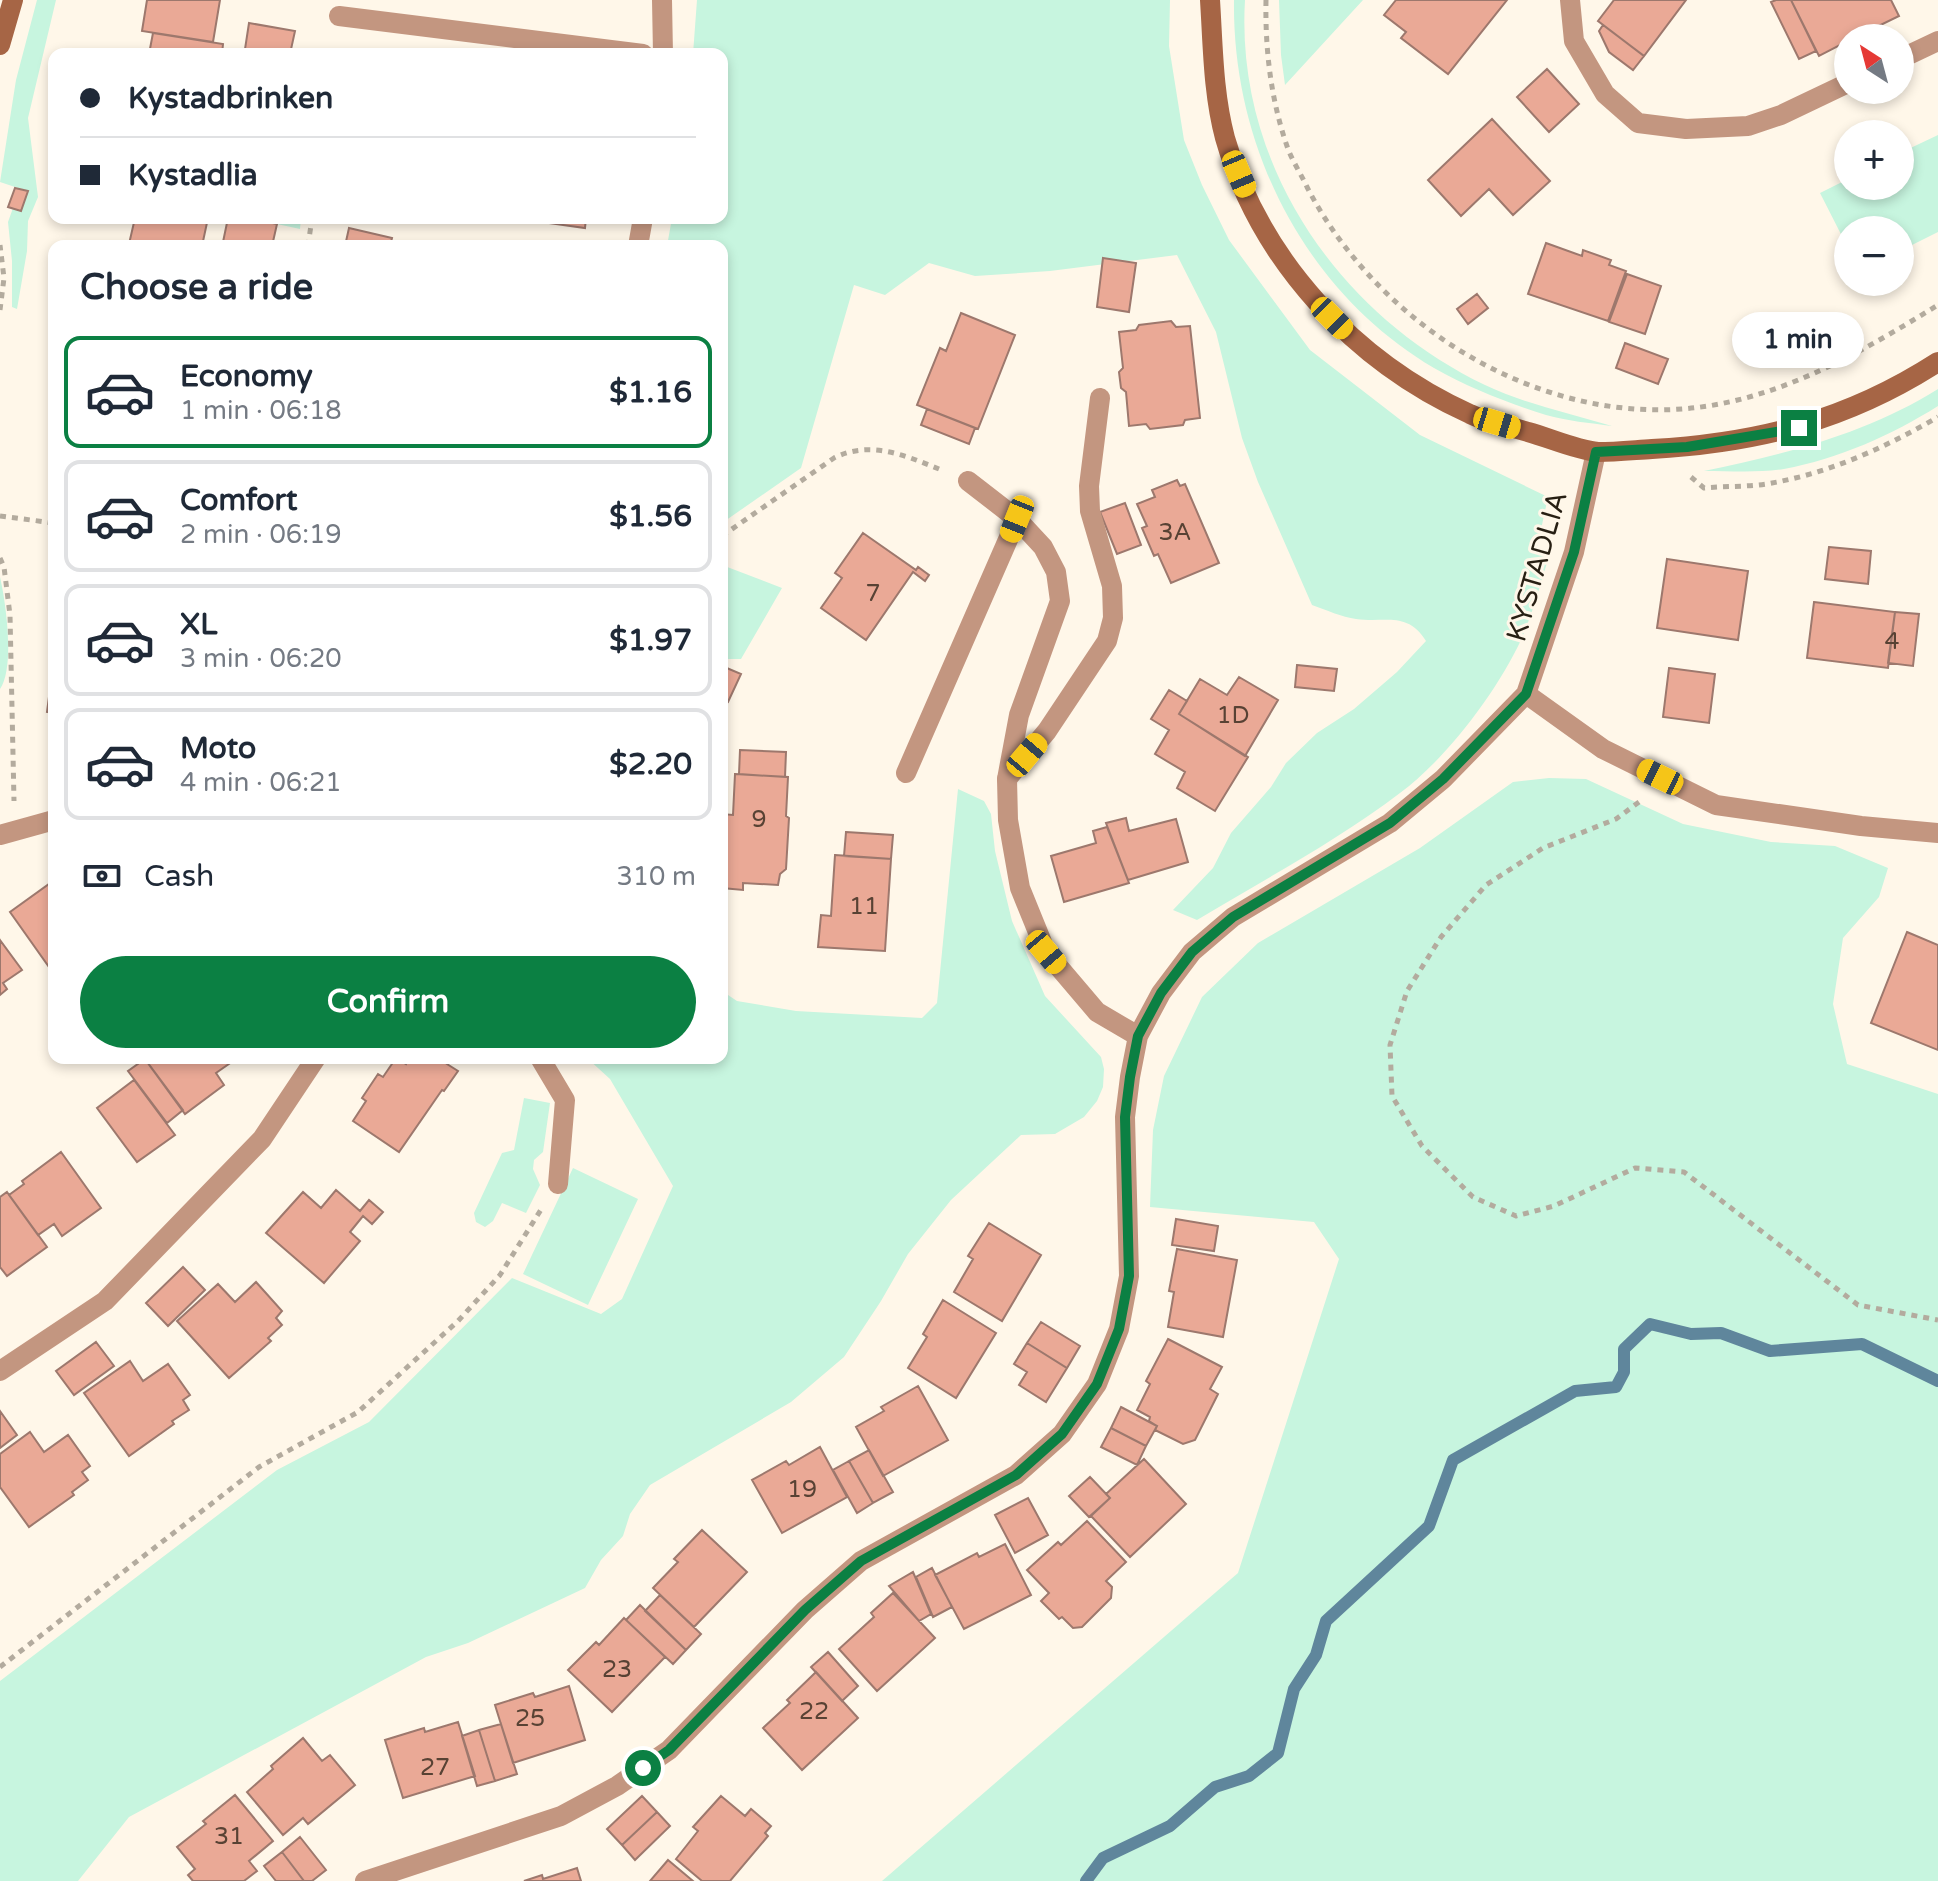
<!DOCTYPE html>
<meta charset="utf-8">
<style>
body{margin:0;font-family:"Varela Round",sans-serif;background:#f6f6f7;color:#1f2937;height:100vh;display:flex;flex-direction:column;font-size:30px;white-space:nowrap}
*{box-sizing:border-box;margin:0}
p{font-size:26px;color:#747a83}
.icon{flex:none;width:44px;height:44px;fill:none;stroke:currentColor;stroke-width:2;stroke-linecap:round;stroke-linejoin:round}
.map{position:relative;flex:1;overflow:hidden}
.details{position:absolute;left:48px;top:240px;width:680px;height:824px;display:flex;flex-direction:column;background:#fff;border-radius:16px;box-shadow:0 4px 12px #0003}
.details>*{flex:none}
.top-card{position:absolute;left:48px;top:48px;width:680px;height:176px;border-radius:16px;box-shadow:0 4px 12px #0003;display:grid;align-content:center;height:176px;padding:0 32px;background:#fff}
.needle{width:52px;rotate:324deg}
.controls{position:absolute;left:1834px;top:24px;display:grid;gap:16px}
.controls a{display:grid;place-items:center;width:80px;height:80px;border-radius:50%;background:#fff;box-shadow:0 4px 12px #0003;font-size:40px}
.end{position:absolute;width:36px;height:36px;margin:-18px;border:10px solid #0b8043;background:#fff;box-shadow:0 0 0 4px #fff}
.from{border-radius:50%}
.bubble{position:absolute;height:56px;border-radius:28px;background:#fff;box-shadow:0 4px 12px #0003;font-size:26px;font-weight:700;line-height:56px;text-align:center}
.car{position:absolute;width:24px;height:48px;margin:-24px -12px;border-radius:10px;box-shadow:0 0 6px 2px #0007;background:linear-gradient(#f5c518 24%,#345 0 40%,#f5c518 0 76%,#345 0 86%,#f5c518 0)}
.top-card b{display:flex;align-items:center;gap:28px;height:76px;font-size:30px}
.top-card b+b{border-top:2px solid #e0e1e3}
.top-card i{width:20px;height:20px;background:#1f2937}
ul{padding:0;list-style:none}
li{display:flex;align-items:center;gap:24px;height:112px;margin:0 16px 12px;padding:0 16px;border:4px solid #e0e1e3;border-radius:16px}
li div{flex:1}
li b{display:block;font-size:30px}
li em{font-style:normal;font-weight:700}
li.active{border-color:#0b8043}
li>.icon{width:72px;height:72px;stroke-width:1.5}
h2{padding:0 32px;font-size:36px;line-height:96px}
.pay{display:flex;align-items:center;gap:20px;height:88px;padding:0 32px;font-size:30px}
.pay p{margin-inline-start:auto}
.primary-button{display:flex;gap:16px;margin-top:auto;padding:16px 32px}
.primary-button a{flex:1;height:92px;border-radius:48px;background:#0b8043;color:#fff;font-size:32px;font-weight:700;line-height:92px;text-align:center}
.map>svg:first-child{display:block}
</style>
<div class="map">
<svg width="1938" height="1881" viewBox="0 0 1938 1881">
<rect width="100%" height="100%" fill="#fff7e9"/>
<path fill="#c7f5df" d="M37,0h19l-28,118 10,79 -10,24 -1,30 -10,58 -5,-2v-46l-4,-39 5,-14 8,3 6,-20 -27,-9 16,-102z
M697,0h473l-1,46 15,94 18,45 27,55 81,110 110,85 128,62 -11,51 13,5c-9,29 -17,60 -29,87 -25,53 -74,118 -121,153 -63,48 -135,86 -203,127l-24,-10 40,-42 18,-35 40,-46 15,-24 31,-30 37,-24 43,-37 29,-31c-19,-30 -40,-18 -70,-22 -14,-2 -30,-9 -44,-14l-54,-123 -16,-44 -26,-106 -39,-77 -127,16 -75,5 -46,-13 -44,32 -31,-10 -53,183 -79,55v-277h-55l5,-28h50v-164h-29z
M1234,0h11c-10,165 94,315 240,385 40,19 84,28 127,41 -22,-3 -45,-5 -66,-11 -38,-12 -77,-27 -112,-47 -129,-76 -202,-221 -200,-368z
M1279,0h84l-78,85 -4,-30z
M1938,135v97l-38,19v-21h-52v18l-28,-55 28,-14v7h52v-33z
M249,218h52l-1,11z
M1938,389v17c-46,29 -100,53 -154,63 -25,4 -54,2 -80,2 82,-17 162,-37 234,-82z
M722,565l60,23 -41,71h-19z
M0,577c6,26 15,90 0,112z
M1549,778l37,1 97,45 88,18 64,4 53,22 -9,29 -36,41 -10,66 14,60 91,30v787h-1056l356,-308 101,-314 -25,-37 -164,-15 3,-77 11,-54 38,-79 56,-54 162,-95 93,-66z
M958,789l26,12 7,13 4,37 17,70 33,75 56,61 3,12 -1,18 -6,14 -13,16 -29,17 -34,1 -70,65 -43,54 -27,47 -37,56 -53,45 -141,83 -20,29 -7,22 -22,24 -16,28 -117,55 -42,14 -297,160 -51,64h-78v-200l277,-211 92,-48 143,-144 89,36 21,-15 51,-113 -63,-107 -23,-21h135v-67l15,10 59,10 126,7 15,-15z
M524,1098l26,5 -7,49 -9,8 -1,9 7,16 -14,28 -24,-10 -9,18 -8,6 -9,-5 -2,-9 28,-60 12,-3z
M573,1168l65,31 -50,106 -65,-31z"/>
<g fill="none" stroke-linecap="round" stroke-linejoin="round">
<path stroke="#5f869c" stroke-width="12" d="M1086,1881l17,-23 67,-32 45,-39 34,-11 29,-23 16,-64 22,-34 10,-34 103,-95 24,-66 122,-69 41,-4 8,-15v-23l26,-25 41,10 30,-1 49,18 92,-7 76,37"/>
</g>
<path fill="#eaa996" stroke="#9d786d" stroke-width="2" d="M147,0h73l-7,42 -71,-11z
M1396,0h111l-59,74 -47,-36 5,-6 -22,-17z
M1614,0h72l-42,56 -46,-35z
M1776,0h15l25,51 -17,8 -28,-57z
M1791,0h100l8,16 -45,22h-6v3l-29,15z
M249,23l46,8 -5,23 -45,-5z
M1603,25l41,31 -11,14 -24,-18 -10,-21z
M153,33l70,11 -1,10h-73z
M1547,69l32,35 -30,28 -32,-35z
M1492,119l58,62 -37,34 -24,-26 -28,27 -33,-36z
M15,188l13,3 -7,20 -13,-4z
M135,218h73l-6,28 -73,-2z
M228,218h21l28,6 -5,22h-30l-19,-4z
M541,218h45l-1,10 -44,-6z
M349,228l43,10 -2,8h-45z
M1546,243l36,13 1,-6 28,10 -2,5 17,6 -18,50 -80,-27z
M1103,258l33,5 -7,49 -32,-5z
M1627,274l34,12 -16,48 -36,-12z
M1477,294l11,14 -20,16 -11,-15z
M961,313l54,22 -37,94 -61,-24 23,-57 6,3z
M1171,321l5,6 14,-1 10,92 -15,2 -2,5 -33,4 -4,-5 -17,2 -3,-34 -5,-4 -2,-16 4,-4 -4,-36 17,-2 3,-5z
M1625,343l43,16 -10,25 -42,-16z
M927,409l48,19 -6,16 -48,-19z
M1177,480l3,6 5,-2 34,79 -48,20 -13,-29 -4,2 -12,-28 5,-2 -10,-22 18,-7 -3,-7z
M1125,503l16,42 -24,9 -17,-42z
M863,533l53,37 2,-3 11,8 -4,6 -12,-9 -47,68 -45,-32 21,-30 -7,-5z
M1829,547l42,4 -3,33 -43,-5z
M1667,559l81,12 -10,69 -81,-12z
M1814,602l81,10 -7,56 -81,-10z
M1895,612l24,2 -6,52 -25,-3z
M54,659v54l-7,-1z
M1297,665l40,4 -3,22 -39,-4z
M722,666l19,8 -13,28 -6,-2z
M1669,668l46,6 -6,49 -46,-6z
M1239,677l39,23 -33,56 -66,-42 21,-35 27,16z
M1169,690l18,11 -8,13 69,43 -33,54 -38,-23 8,-16 -30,-18 14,-24 -18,-11z
M740,750l46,2 -1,25 -46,-3z
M735,774l53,3 -2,39 3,2 -3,51 -6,5 -2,11 -35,-2v7l-21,-2v-74l11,1z
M1126,818l3,13 47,-12 12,43 -60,18 -22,-57z
M1107,827l22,56 -65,19 -13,-46 45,-13 -3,-12z
M846,832l47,3 -2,24 -47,-3z
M835,855l56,4 -6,92 -67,-4 3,-32 10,1z
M49,884l5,7v72l-5,4 -39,-55z
M1907,932l31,13v105l-67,-27z
M0,940l22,30 -19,13 4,6 -7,6z
M147,1058h89v1l-20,14 8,12 -39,29 -40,-55z
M396,1058l10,6 3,-6h36l4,3 -2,3 11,7 -14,20 -2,-1 -43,62 -46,-31 13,-20 -4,-3 16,-24 5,3z
M145,1059l38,51 -16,13 -39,-52z
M134,1080l41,55 -38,27 -40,-54z
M61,1152l40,56 -39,28 -8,-12 -16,11 -29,-40 15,-11 -2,-3z
M336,1190l24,21 9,-11 14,12 -11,12 -9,-8 -13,16 10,9 -36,42 -58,-50 37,-41 18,16z
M7,1192l40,55 -40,29 -7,-9v-70z
M1176,1219l42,7 -4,25 -42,-6z
M989,1223l52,32 -39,66 -48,-29 19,-33 -5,-3z
M1177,1249l60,11 -14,77 -55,-10 6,-35 -5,-1z
M183,1267l22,23 -37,36 -22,-23z
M256,1282l26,29 -6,7 6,7 -14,13 3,3 -42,37 -52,-57 41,-37 17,18z
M943,1300l53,33 -40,65 -48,-30 19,-31 -4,-3z
M1041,1322l39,24 -13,22 -40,-25z
M1168,1339l54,28 -12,22 8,5 -23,46 -12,4 -28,-14 2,-4 -8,-5 1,-4 -13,-7 13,-26 -4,-3z
M96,1342l18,24 -40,29 -18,-24z
M1027,1343l40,25 -21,34 -27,-17 8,-13 -13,-8z
M130,1361l13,20 25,-17 22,31 -7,5 6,10 -17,11 2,3 -45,32 -45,-63z
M918,1386l30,54 -65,36 -27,-49 28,-16 -3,-4z
M1121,1407l36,19 -11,20 -35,-18z
M0,1411l17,24 -17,13z
M1111,1428l35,18 -9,19 -36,-18z
M30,1432l14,20 24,-17 22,31 -8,6 6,8 -16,12 2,3 -45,32 -29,-40v-33z
M820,1447l27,50 -65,36 -30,-53 34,-19 3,4z
M869,1450l24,42 -20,11 -24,-42z
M1144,1459l42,45 -56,53 -39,-41 19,-18 -4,-4z
M849,1461l24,42 -16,10 -24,-43z
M1090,1477l20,21 -21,19 -20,-21z
M1028,1498l20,37 -33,18 -20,-38z
M1087,1521l39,41 -20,19 6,6 -1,11 -29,29 -9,1 -11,-11 -3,2 -18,-18 8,-8 -22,-23 31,-28 3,3z
M702,1530l45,42 -53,55 -41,-39 25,-26 -4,-3z
M1005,1544l26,51 -67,34 -29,-54 42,-22 2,4z
M932,1568l20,39 -19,10 -17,-40z
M913,1572l18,42 -12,7 -30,-35z
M893,1593l42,45 -58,53 -38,-42 35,-32 -3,-4z
M660,1595l41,39 -15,16 -41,-39z
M640,1605l46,45 -13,14 -47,-44z
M624,1618l41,39 -53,55 -44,-42 28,-28 3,3z
M828,1652l30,34 -16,15 -31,-34z
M816,1672l42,46 -56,52 -39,-42 27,-25 -3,-3z
M569,1686l16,54 -72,23 -18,-58 38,-12 2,4z
M458,1722l17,54 -72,22 -18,-58 39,-12 1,4z
M501,1724l16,50 -22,7 -16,-51z
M479,1730l16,51 -18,5 -15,-50z
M303,1738l19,23 8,-6 25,30 -47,39 -5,-6 -20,17 -36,-43 26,-23 -2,-3z
M235,1795l38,46 -24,20 8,10 -13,10h-51l-5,-6 7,-6 -18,-22 29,-23 -3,-3z
M642,1796l15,16 -35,33 -15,-16z
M721,1796l24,20 6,-7 20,17 -6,7 3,3 -38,45h-28l-26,-22 22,-28 -5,-4z
M657,1812l13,14 -35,34 -13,-15z
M300,1837l26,33 -14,11h-8l-22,-29z
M282,1852l22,29h-28l-12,-15z
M668,1860l25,21h-43z
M577,1868l4,13h-57l18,-6 1,4z"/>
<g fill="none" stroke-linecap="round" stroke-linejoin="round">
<path stroke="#b3ab9e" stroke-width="5" stroke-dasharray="6 6" stroke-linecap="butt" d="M1266,0c-1,50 5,101 22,149 5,13 13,25 19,38 69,134 222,233 375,222 94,-7 178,-56 256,-104
M308,246l4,-28
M0,310l4,-32 -4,-33
M1691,477l13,11c21,-2 42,-1 62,-4 62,-10 118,-36 172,-67
M0,516l54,7
M722,536l112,-78c36,-18 70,-3 105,11
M0,558l4,9 6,48 4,186
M1639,802l-23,17 -73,29 -57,37 -45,52 -34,54 -17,54 2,51 30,50 51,51 43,19 38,-10 81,-38 49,4 174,133 80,15
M0,1667l259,-200 99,-55 100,-91 42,-46 42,-67"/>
<path stroke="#c39680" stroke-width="20" d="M906,773l111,-254
M1007,779l40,-48 60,-90 6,-23 -1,-32 -22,-75 -1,-25 11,-88
M540,1058l25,42 -7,84"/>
<path stroke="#c39680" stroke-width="20" d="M662,0l1,54
M1570,0l4,41 31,53 33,29 48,6 62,-3 33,-11 67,-32
M339,16l304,38
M1900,59l38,-18
M638,246l5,-28
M968,481l49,38 26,28 13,25 4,29 -41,114 -12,64 1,41 12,68 26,64 51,60 41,24
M1526,694l77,55 113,56 145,21 77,7
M0,835l54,-15
M0,1371l105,-70 157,-162 54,-81
M365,1881l196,-65 56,-30 52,-36 136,-140 56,-49 155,-86 46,-41 35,-50 22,-55 10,-53 -4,-159 5,-40 8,-41 23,-43 31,-41 41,-35 157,-94 53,-44 83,-85 48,-142 22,-100"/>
<path stroke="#a66545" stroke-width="20" d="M1210,0c3,46 3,93 15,138 35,123 130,224 245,276 18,9 39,12 58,18 22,6 48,18 70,20 18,0 37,-2 54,-3 107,-6 196,-29 286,-87
M0,45l13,-45"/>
</g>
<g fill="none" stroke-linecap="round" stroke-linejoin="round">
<path stroke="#0b8043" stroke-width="10" d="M643,1768l26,-18 136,-140 56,-49 155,-86 46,-41 35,-50 22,-55 10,-53 -4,-159 5,-40 8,-41 23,-43 31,-41 41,-35 157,-94 53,-44 83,-85 48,-142 22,-100 91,-5 112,-19"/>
</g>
<g text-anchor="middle" stroke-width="6" stroke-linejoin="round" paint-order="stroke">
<g font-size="24" fill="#584234">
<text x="1175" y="540">3A</text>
<text x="873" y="601">7</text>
<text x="1892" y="649">4</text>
<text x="1233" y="723">1D</text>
<text x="759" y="827">9</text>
<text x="864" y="914">11</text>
<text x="802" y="1497">19</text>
<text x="617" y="1677">23</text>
<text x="814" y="1719">22</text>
<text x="530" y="1726">25</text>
<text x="435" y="1775">27</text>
<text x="229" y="1844">31</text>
</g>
<g font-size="28" fill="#271f13" stroke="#fff7e9">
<text transform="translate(1536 566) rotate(-74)" y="10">KYSTADLIA</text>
</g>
</g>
</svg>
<div class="controls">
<a><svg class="needle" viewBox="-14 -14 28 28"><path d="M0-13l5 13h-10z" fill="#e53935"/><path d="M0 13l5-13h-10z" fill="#747a83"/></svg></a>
<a>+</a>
<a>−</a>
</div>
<i class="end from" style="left:643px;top:1768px"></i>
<i class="end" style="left:1799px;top:428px"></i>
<div class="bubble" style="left:1732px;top:312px;width:132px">1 min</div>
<i class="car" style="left:1239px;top:174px;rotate:157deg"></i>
<i class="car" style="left:1332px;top:318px;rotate:135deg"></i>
<i class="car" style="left:1497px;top:423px;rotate:107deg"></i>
<i class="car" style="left:1017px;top:519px;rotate:202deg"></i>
<i class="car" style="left:1027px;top:755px;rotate:40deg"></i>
<i class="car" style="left:1660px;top:777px;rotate:296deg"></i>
<i class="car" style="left:1046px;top:952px;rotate:140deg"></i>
<div class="top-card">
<b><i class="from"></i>Kystadbrinken</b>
<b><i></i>Kystadlia</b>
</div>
<section class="details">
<h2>Choose a ride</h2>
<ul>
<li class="active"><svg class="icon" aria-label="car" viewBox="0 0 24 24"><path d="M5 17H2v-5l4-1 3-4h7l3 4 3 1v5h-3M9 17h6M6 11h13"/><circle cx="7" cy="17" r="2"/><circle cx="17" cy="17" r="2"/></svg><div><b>Economy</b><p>1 min · 06:18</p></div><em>$1.16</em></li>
<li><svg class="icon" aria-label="car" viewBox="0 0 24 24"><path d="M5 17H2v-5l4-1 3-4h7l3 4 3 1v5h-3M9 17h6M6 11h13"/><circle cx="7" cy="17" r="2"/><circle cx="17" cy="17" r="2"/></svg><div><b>Comfort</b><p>2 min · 06:19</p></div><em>$1.56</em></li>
<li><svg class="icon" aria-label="car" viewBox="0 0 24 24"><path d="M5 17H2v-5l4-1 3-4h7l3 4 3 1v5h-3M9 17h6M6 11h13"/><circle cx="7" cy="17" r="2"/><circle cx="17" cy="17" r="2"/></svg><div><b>XL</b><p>3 min · 06:20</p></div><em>$1.97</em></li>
<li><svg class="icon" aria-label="car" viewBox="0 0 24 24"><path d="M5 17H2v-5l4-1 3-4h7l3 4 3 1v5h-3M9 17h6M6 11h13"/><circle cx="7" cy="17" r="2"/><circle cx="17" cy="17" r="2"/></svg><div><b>Moto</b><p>4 min · 06:21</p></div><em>$2.20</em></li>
</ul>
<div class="pay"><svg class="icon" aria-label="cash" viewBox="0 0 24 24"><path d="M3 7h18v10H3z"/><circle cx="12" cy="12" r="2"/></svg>Cash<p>310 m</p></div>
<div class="primary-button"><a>Confirm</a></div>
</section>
</div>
